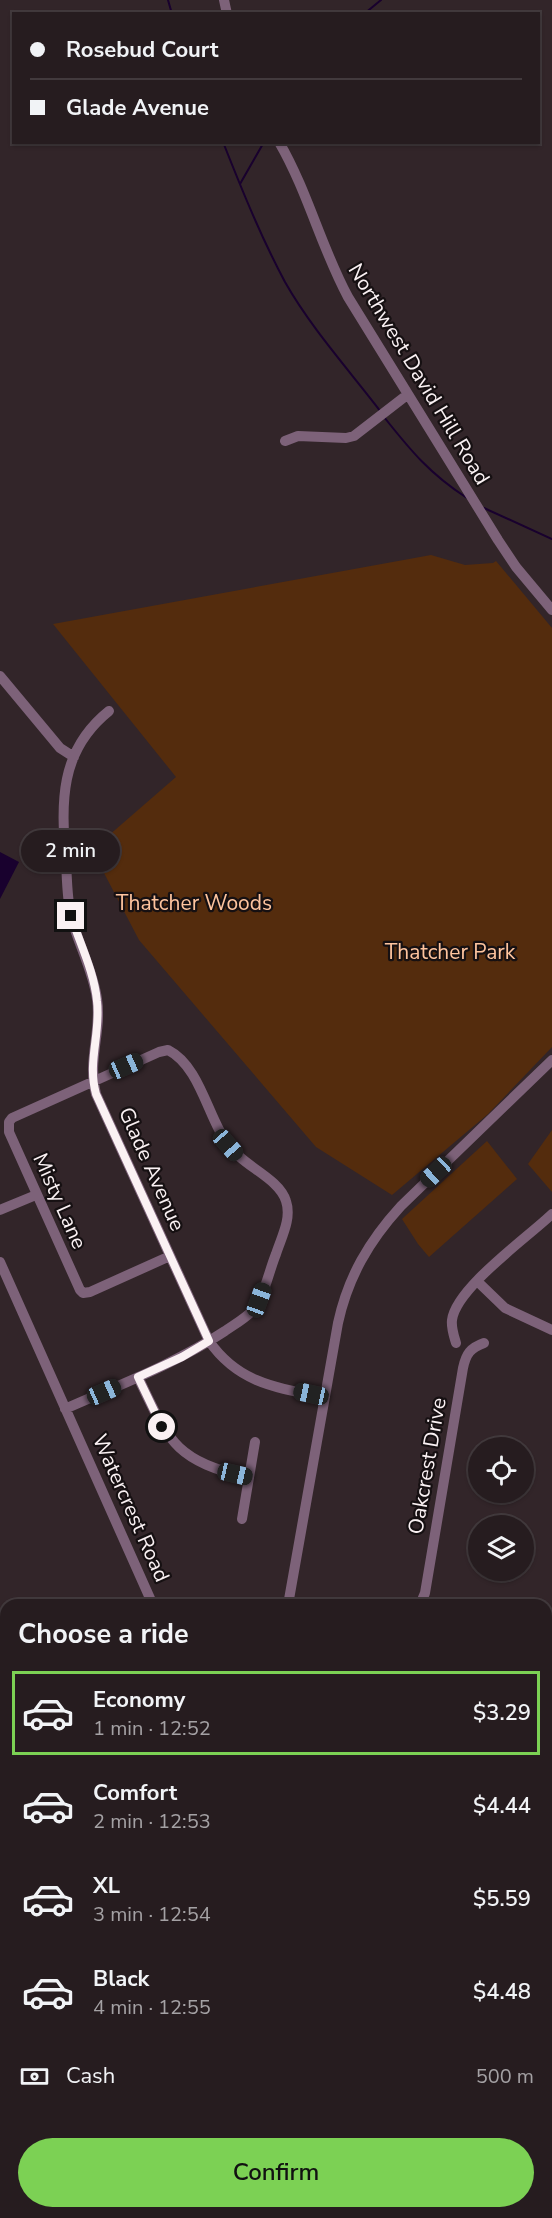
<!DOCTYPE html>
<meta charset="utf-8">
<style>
body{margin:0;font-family:"Nunito Sans",sans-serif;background:#32292c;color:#f1f3f6;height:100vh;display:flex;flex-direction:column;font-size:22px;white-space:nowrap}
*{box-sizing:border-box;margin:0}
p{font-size:20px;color:#a4a1a4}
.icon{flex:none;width:33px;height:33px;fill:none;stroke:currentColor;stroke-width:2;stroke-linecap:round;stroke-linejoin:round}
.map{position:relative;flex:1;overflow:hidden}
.drawer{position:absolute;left:0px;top:1599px;width:552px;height:620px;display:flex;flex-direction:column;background:#261c1f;border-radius:18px 18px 0 0;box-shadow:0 2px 4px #0004,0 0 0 2px #423a3d}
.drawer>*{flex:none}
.guide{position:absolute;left:12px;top:12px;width:528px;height:132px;border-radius:0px;box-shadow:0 2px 4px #0004,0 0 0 2px #423a3d;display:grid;align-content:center;height:132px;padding:0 18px;background:#261c1f}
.fabs{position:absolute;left:468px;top:1437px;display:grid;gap:12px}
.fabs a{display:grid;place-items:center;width:66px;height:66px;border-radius:50%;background:#261c1f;box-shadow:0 2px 4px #0004,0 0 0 2px #423a3d;font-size:30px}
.end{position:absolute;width:27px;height:27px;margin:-14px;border:8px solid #faf1f3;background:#111;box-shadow:0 0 0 3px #111}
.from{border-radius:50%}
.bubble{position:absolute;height:42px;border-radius:21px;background:#261c1f;box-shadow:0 2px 4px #0004,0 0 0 2px #423a3d;font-size:20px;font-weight:600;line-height:42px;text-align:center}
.car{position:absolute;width:18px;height:36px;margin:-18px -9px;border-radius:8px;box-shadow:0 0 4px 2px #0007;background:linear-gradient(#222 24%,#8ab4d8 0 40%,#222 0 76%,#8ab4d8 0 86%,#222 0)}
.guide b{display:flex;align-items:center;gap:21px;height:57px;font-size:22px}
.guide b+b{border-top:2px solid #423a3d}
.guide i{width:15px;height:15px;background:#f1f3f6}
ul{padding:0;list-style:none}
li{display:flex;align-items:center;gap:18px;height:84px;margin:0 12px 9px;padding:0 6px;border:3px solid transparent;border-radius:0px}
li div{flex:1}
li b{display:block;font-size:22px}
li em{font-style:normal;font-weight:600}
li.on{border-color:#7cd154}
li>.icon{width:54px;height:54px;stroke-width:1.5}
h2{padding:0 18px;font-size:27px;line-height:72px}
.pay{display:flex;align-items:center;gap:15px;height:66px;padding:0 18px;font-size:22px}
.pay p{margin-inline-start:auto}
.cta{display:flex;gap:12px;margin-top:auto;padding:12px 18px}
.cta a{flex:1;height:69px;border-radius:36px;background:#7cd154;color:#111;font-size:24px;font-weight:600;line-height:69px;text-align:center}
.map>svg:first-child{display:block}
</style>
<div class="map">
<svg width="552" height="2218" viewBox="0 0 552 2218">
<rect width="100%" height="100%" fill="#322529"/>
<path fill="#542c0d" d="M431,555l34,10 28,-2 3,-2 56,67v419l-64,67 -96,81 -76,-48 -177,-207 -47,-90 84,-73 -123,-153z
M552,1130v62l-24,-28z
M487,1141l30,38 -88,78 -11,-13 -16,-25z
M11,2212l105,1 4,5h-110z"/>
<path fill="#19012e" d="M0,852l19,10 -19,37z"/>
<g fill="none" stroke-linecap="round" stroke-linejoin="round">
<path stroke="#19012e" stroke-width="2" d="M168,0l4,14
M364,14l17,-14
M223,142c19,48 38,95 62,140 26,46 64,88 96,130
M240,184l24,-42
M384,417c27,34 46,57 83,81
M484,508l68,31"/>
<path stroke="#7d6279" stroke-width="10" d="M224,0l3,14
M279,142c29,50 42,105 69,155l150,243 18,27 36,43
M285,441l13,-5 48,2 8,-2 53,-41
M0,676l60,72 14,9
M109,711c-50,40 -48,92 -43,150 1,18 1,37 5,55 7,28 22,54 26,83 5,33 -10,61 -1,95l113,247c30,43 69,47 116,56
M0,1210l36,-15
M0,1262l153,343
M477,1281l28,27 47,22
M456,1343c-2,-7 -5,-15 -4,-23 4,-32 76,-83 100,-106
M138,1377c31,65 36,83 111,101
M65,1409c54,-24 110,-45 160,-78 10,-7 21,-13 29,-22 11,-15 15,-38 22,-55 5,-16 16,-35 10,-53 -7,-23 -43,-35 -58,-56 -20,-27 -28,-79 -60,-95l-9,2 -147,66 -3,4v10l71,158 3,3 7,-1 80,-36
M242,1519l13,-77
M288,1605l50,-282c10,-46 31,-82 63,-117l151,-146
M420,1605l5,-12 38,-225c3,-14 7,-20 21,-25
M546,1616l6,11
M546,1703l6,-5
M546,1789l6,7
M546,1831l6,-5
M546,1929l6,7
M0,1961l6,-4
M546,2059l6,-5
M546,2070l6,8
M0,2086l6,-1
M0,2204l6,3
M499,2212l13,6
M434,2218l2,-6"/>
<path stroke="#d29aca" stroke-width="14" d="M0,1872l6,10
M187,2212l2,6"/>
</g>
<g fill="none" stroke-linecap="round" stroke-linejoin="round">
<path stroke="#faf1f3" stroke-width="8" d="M71,916c9,28 23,55 26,85 4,32 -10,61 -1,93l113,247 -27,16 -44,20 24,50"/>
</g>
<g text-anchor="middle" stroke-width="4.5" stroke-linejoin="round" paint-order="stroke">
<g font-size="21" fill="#faf1f3" stroke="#161012">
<text transform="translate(419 374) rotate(59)" y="7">Northwest David Hill Road</text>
<text transform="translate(152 1169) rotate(66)" y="7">Glade Avenue</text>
<text transform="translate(60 1201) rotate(66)" y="7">Misty Lane</text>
<text transform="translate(427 1466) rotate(-80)" y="7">Oakcrest Drive</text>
<text transform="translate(131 1508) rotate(66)" y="7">Watercrest Road</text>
</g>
<g font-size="21" fill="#fec49e" stroke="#161012">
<text x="194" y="910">Thatcher Woods</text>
<text x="450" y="959">Thatcher Park</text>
</g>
</g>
</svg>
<div class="fabs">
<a><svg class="icon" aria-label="locate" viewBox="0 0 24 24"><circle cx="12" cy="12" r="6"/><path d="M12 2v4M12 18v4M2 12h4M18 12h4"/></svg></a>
<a><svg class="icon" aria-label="layers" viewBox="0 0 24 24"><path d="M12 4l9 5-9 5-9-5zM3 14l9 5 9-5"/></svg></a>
</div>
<i class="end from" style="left:162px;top:1427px"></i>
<i class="end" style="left:71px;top:916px"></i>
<div class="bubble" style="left:21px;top:830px;width:99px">2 min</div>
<i class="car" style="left:126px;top:1066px;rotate:66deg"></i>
<i class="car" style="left:228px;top:1145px;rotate:139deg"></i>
<i class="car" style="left:436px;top:1172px;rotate:227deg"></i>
<i class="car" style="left:259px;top:1300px;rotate:20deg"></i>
<i class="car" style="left:104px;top:1392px;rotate:66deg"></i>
<i class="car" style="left:311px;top:1394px;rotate:282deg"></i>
<i class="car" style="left:235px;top:1474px;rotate:103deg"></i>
<div class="guide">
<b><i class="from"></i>Rosebud Court</b>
<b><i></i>Glade Avenue</b>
</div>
<section class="drawer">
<h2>Choose a ride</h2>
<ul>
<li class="on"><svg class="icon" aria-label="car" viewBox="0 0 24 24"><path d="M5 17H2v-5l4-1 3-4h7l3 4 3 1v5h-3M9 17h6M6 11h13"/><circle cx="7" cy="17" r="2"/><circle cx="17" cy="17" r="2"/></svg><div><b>Economy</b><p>1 min · 12:52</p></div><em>$3.29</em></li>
<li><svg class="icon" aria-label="car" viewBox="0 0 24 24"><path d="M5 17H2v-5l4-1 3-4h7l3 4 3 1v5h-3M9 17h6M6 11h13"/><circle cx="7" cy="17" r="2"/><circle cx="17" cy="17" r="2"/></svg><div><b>Comfort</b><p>2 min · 12:53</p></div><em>$4.44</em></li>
<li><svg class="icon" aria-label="car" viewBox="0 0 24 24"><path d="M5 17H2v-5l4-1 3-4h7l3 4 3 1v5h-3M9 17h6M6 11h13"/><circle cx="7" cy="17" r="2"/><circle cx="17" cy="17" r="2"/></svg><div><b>XL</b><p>3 min · 12:54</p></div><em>$5.59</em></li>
<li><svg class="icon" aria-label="car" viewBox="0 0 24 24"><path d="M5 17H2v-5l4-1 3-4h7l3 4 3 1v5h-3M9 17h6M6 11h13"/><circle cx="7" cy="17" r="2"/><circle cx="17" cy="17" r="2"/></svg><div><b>Black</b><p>4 min · 12:55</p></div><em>$4.48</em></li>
</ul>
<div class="pay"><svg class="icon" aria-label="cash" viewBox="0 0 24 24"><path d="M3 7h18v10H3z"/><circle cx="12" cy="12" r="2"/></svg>Cash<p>500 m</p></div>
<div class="cta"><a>Confirm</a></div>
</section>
</div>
